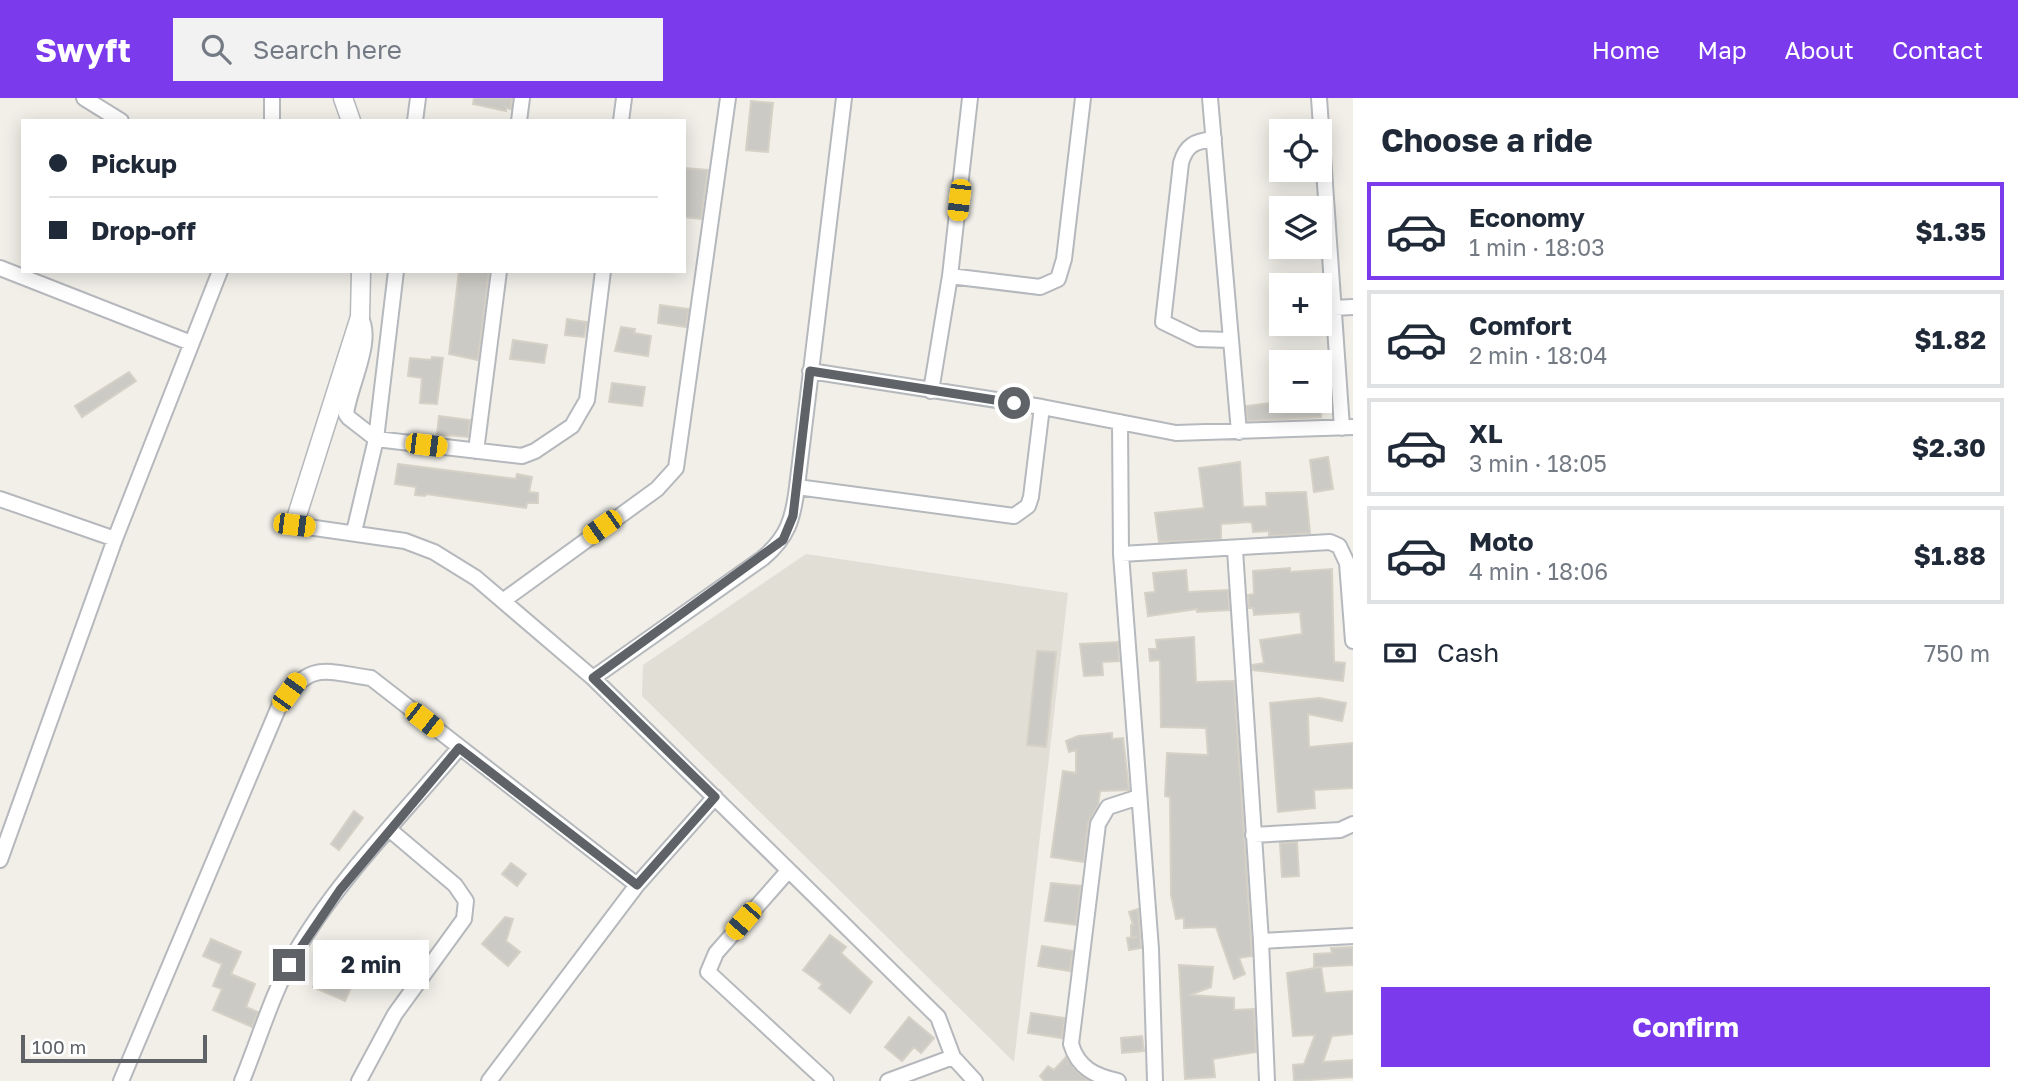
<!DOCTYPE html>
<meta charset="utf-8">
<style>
body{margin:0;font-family:"Golos Text",sans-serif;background:#f2f2f3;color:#1f2937;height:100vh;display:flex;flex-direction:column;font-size:26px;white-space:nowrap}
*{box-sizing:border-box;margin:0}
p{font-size:23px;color:#747a83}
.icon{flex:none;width:38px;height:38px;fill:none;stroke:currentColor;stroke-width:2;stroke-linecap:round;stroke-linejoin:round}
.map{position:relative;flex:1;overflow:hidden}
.panel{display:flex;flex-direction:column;background:#fff;width:665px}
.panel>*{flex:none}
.banner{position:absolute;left:21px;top:21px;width:665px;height:154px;border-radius:0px;box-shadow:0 4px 18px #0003;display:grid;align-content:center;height:154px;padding:0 28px;background:#fff}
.tools{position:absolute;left:1269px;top:21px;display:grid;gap:14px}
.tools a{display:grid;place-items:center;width:63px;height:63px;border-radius:0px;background:#fff;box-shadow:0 4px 18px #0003;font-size:35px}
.scale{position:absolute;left:21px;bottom:18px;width:186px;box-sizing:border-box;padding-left:7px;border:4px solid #5f6368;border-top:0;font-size:19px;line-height:24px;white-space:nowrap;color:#5f6368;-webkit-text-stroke:5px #fff;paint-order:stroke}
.end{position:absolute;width:32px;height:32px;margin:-16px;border:9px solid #5f6368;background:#fff;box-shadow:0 0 0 4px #fff}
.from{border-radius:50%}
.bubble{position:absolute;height:49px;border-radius:0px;background:#fff;box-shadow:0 4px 18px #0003;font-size:23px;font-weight:700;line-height:49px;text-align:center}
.car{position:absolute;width:21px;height:42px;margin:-21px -10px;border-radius:9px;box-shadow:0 0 5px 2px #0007;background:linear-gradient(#f5c518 24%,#345 0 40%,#f5c518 0 76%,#345 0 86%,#f5c518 0)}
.banner b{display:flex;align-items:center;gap:24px;height:66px;font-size:26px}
.banner b+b{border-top:2px solid #e0e1e3}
.banner i{width:18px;height:18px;background:#1f2937}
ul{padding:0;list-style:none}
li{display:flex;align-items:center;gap:21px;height:98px;margin:0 14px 10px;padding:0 14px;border:4px solid #e0e1e3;border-radius:0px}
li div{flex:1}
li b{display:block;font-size:26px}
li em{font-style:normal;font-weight:700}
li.on{border-color:#7c3aed}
li>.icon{width:63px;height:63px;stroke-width:1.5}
h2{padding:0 28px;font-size:32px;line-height:84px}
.pay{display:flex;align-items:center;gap:18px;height:77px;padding:0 28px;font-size:26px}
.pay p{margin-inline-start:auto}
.cta{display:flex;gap:14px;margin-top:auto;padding:14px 28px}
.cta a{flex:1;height:80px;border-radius:0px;background:#7c3aed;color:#fff;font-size:28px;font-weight:700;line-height:80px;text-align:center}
header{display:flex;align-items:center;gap:42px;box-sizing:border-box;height:98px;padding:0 35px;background:#7c3aed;color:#fff}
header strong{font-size:33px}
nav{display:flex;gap:38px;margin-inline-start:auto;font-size:24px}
.search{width:490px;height:63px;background:#f2f2f3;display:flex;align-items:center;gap:18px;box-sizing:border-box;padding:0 24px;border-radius:0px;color:#747a83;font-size:26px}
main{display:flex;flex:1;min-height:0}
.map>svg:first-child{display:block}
</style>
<header>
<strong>Swyft</strong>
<div class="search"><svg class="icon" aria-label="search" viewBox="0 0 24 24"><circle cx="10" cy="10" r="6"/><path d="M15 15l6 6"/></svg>Search here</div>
<nav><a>Home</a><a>Map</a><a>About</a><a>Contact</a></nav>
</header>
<main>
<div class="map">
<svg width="1353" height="983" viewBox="0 0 1353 983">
<rect width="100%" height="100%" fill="#f1efe8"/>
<path fill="#e1ded6" d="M806,456l262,39 -54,469 -372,-366 1,-31z"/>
<path fill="#cccac5" stroke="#d6d1c6" stroke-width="2" d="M474,0h38l-1,11 -5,-1v3l-33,-7z
M751,3l22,2 -5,49 -22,-2z
M684,70l24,2 -7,49 -17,-2z
M459,173h30l-11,89 -29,-6z
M660,207l29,4 -3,18 -28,-4z
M567,221l20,3 -3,15 -19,-2z
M621,229l14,2 -1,4 17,3 -3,20 -33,-5z
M513,242l34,5 -3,18 -34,-4z
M432,259l11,1 -6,46 -17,-1 2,-25 -14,-2 2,-18 21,2z
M129,274l7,9 -54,36 -7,-11z
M612,285l33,4 -3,19 -33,-4z
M1279,304h42v15l-73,4 -2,-15z
M439,318l31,4 -2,17 -31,-3z
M1328,359l5,32 -19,3 -4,-32z
M1240,364l3,45 24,-1 -1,-13 40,-1 4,41 -41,3v-5l-16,1 -1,-9 -3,-1 -28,2v15l-62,3 -4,-29 49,-5 -5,-40z
M398,366l118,15 1,-5 15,3 -3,15 9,1v10h-11l-1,5 -100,-14 -1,2 -10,-1 1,-8 -21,-3z
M1290,470v4l42,-3 2,93 11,1 -2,18 -90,-11 -1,-5 12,-2 -4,-23 42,-6 -2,-22 -46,3 -1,-7h-4l-1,-13 6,-1 -1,-23z
M1186,472l2,22 40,-2 1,20 -32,2v-3l-49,7 -3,-23 10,-1 -2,-19z
M1194,539l2,45 38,-1 18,275 -13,2 6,16 -11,5 -18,-52 -32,1v-10l-8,1 -5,-24 -1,-98 -5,-1 2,-43 41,2 -2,-27 -45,-1 -1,-67 -10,1 -1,-12h8l-1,-9z
M1118,544l1,19 -17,1 1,13 -19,1 -4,-32z
M1037,553l19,1 -10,95 -19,-2z
M1319,600l27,5 -4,18 -34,-7 1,33 44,-4v45l-39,2 1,18 -37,4 -8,-109z
M1112,635v6l11,-1 6,52 -29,1 -2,14 -10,18 -4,39 -33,-5 12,-86 13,2v-23l-7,2 -3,-11 12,-5z
M354,713l9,7 -24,32 -8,-6z
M1297,744l2,34 -17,1 -2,-34z
M511,765l15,11 -9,12 -15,-12z
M1051,785l30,3 -5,39 -31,-4z
M1138,811l3,39 -12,2 -2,-12 10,-1 -6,-1v-11h2l-4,-13z
M505,819l8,2 -7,22 14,11 -12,14 -26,-22z
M830,837l16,12 -5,6 31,29 -22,31 -31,-25 3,-4 -19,-14z
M211,841l30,13 -10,22 24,10 -9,23 12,5 -6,15 -39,-17 9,-21 -9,-3 9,-22 -19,-8z
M1042,848l31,5 -3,20 -32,-5z
M1353,849v18l-39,2v-13l18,-1 -1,-5z
M1179,867l34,2 -2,20 -21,8 44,3v12l20,-1 2,43 -43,7 2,18 -30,2z
M1321,869l4,26 28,-2v43l-21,2 -9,26 30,-2v17l-59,4 -1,-16 11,-1 11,-29 -22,1 -6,-63z
M321,871l32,14 -8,18 -32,-14z
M1031,915l34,5 -3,20 -34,-5z
M909,919l25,21 -13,15 -7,-6 -12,14 -17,-14z
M1142,938l2,15 -22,2 -1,-15z
M1066,959l10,14 13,10h-45l-4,-5 8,-10 6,4z"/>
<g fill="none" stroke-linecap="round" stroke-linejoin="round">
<g stroke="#b5b8bc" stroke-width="18">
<path id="minor" d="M84,0l37,23
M1210,0l29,334
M1319,0l23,330
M272,23v-23
M415,23l3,-23
M519,23l3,-23
M621,23l3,-23
M1214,41c-19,2 -28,6 -33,24l-18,159 35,17 31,1
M0,170l191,75
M950,178l90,11 18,-8 6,-20 19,-161
M1333,210l20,-1
M360,219c15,22 -11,70 -14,97l3,4 27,21 146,17 13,-5 37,-25 15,-26 16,-129
M810,273l232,36 134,26 177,-6
M931,293l19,-115 20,-178
M1120,324l1,132 30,395 4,132
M476,353l23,-180
M797,389l217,29 14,-10 3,-9 11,-90
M0,401l115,40
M294,427l111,16 29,11 42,26 117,100 345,339 15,40 22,24
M354,434l22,-93 20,-168
M1235,452l26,391 6,140
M1121,456l209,-12 9,4 8,17 6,78
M504,502l153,-111 19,-21 52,-370
M593,580l170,-120c25,-21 30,-39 34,-71l47,-389
M1253,737l87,-5 13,-6
M0,762l115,-321 105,-268
M788,773l-72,82 -8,19 118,109
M1261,843l92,-5
M121,983l159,-377c31,-43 43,-33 91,-26l266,207
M242,983c17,-42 31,-89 53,-128 42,-73 110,-141 164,-205
M359,983l36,-67 69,-95 2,-18 -11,-16 -65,-55
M489,983l148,-196 78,-88
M888,983l65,-24
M1118,983c-23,-5 -40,-13 -47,-37l27,-220 10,-17 31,-10"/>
</g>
<g stroke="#b5b8bc" stroke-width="21">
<path id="tertiary" d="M343,0l8,23
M294,427l66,-208 1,-46"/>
</g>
<use href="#minor" stroke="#fff" stroke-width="14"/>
<use href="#tertiary" stroke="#fff" stroke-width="18"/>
</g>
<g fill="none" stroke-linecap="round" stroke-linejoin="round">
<path stroke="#5f6368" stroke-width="9" d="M289,867l51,-75 119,-142 178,137 78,-88 -122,-119 190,-138 10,-24 17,-145 204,32"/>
</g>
</svg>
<div class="tools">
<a><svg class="icon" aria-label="locate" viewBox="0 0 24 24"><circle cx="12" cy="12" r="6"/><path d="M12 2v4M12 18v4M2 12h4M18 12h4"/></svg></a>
<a><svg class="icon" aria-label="layers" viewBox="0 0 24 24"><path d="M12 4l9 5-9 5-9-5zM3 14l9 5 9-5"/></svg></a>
<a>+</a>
<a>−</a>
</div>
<div class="scale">100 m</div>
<i class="end from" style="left:1014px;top:305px"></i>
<i class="end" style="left:289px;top:867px"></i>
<div class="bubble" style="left:313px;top:842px;width:116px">2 min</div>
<i class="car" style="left:959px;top:102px;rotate:187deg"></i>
<i class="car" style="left:426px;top:347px;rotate:97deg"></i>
<i class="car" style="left:294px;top:427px;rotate:97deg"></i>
<i class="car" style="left:602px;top:429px;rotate:235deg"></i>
<i class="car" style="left:289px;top:594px;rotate:36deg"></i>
<i class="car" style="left:424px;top:622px;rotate:128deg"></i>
<i class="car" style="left:743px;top:823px;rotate:221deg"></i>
<div class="banner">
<b><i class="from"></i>Pickup</b>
<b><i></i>Drop-off</b>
</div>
</div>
<section class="panel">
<h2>Choose a ride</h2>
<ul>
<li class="on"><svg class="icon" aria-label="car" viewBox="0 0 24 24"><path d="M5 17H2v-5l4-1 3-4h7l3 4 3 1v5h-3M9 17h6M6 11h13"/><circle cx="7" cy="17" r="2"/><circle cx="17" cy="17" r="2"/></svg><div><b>Economy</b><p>1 min · 18:03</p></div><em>$1.35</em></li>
<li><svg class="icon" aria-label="car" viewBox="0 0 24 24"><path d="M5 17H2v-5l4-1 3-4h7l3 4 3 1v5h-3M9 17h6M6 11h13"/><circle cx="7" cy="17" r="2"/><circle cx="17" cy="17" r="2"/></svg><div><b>Comfort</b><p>2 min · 18:04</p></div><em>$1.82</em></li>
<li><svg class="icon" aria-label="car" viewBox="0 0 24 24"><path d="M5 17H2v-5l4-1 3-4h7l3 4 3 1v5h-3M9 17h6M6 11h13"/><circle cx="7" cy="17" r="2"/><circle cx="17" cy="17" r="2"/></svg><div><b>XL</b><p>3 min · 18:05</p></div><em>$2.30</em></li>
<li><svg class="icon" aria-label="car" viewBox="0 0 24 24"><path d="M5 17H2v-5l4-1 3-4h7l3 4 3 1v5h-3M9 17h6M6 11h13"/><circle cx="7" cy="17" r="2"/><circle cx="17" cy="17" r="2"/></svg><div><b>Moto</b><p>4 min · 18:06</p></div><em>$1.88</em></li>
</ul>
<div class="pay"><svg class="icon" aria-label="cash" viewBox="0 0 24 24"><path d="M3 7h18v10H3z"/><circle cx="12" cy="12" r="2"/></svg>Cash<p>750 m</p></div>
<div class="cta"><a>Confirm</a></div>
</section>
</main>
